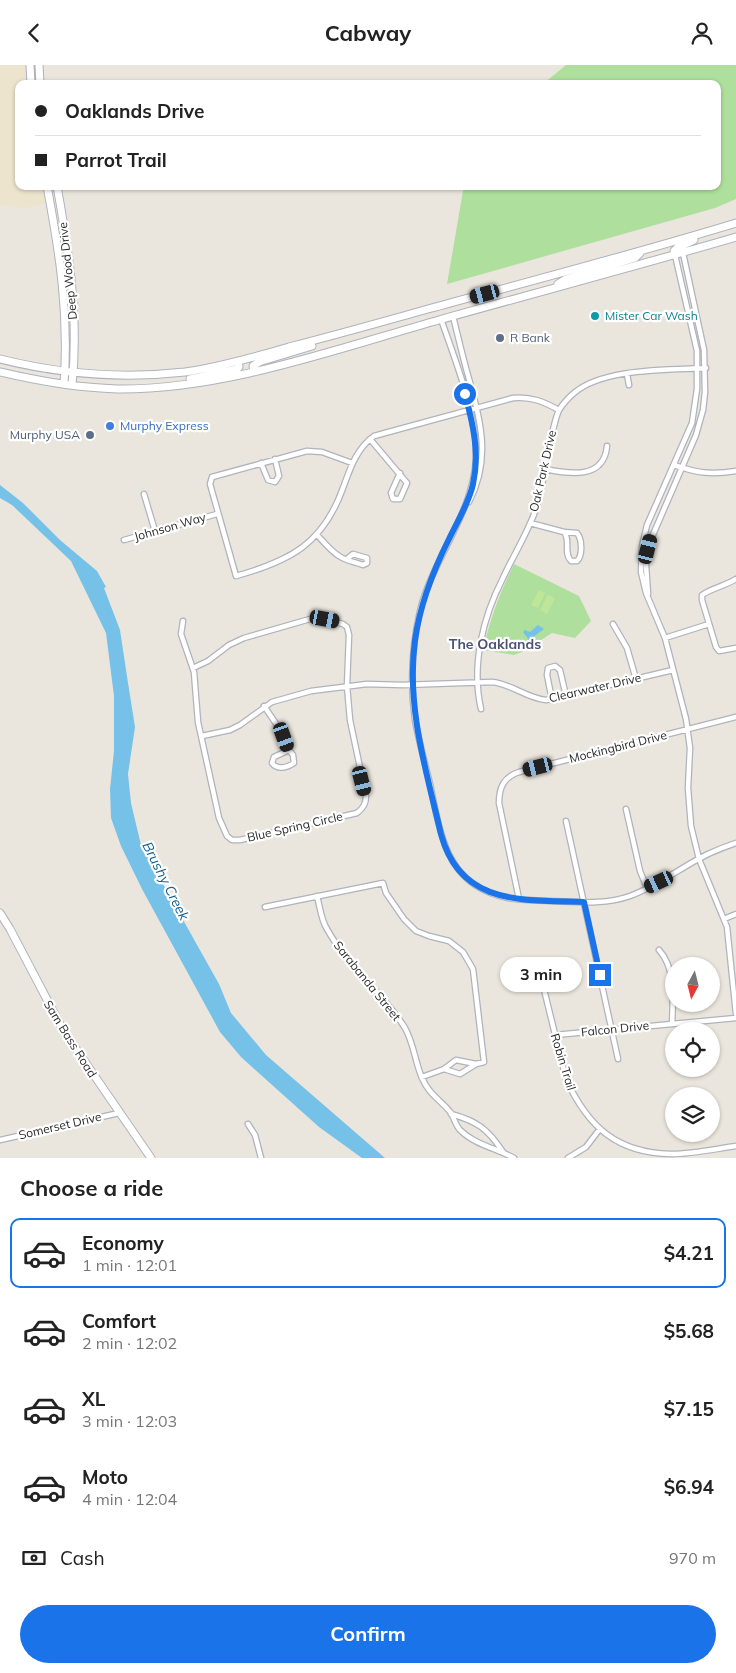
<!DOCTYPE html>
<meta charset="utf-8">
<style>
body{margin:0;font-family:Mulish,sans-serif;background:#f2f2f2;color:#222;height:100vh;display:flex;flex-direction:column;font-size:19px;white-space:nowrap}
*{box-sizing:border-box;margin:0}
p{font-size:16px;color:#767676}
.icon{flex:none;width:28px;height:28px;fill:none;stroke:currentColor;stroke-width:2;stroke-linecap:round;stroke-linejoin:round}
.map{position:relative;height:1093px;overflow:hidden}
.side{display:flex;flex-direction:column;background:#fff;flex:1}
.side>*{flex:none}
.hud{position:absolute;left:15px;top:15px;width:706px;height:110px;border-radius:10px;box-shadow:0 1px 4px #0004;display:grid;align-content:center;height:110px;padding:0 20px;background:#fff}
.needle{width:32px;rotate:187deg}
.fabs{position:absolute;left:665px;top:892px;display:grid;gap:10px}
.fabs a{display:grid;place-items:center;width:55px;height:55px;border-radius:50%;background:#fff;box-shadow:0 1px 4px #0004;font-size:25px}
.end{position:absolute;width:22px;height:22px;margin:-11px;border:6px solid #1a73e8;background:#fff;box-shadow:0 0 0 2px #fff}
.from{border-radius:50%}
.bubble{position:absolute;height:35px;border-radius:18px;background:#fff;box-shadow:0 1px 4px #0004;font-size:16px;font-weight:700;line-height:35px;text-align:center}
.car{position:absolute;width:15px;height:30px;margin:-15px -8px;border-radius:6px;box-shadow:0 0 4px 1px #0007;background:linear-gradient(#222 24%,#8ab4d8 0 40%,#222 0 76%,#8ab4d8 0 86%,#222 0)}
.hud b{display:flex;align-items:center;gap:18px;height:48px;font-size:19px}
.hud b+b{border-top:1px solid #e0e0e0}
.hud i{width:12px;height:12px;background:#222}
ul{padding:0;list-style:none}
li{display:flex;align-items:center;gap:15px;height:70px;margin:0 10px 8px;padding:0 10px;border:2px solid transparent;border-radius:10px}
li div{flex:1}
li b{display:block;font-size:19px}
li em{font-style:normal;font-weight:700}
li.current{border-color:#1a73e8}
li>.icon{width:45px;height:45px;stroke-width:1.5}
h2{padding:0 20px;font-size:22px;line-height:60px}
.pay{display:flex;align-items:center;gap:12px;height:55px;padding:0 20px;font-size:19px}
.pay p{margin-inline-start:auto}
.primary-button{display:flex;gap:10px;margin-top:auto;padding:10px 20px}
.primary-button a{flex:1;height:58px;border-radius:30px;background:#1a73e8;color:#fff;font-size:20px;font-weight:700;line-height:58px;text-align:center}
header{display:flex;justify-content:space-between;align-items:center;height:65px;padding:0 20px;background:#fff;font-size:22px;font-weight:700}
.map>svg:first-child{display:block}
</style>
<header><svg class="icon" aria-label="back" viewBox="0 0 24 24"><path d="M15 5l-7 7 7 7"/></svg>Cabway<svg class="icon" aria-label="person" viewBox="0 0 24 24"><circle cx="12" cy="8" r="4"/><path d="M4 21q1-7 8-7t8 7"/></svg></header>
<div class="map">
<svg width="736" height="1093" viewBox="0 0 736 1093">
<rect width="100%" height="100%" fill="#ebe6dd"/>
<path fill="#ece4cd" d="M0,0h26l1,19h-8v102h24l3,17 -22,5 -24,-3z"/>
<path fill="#aedf9c" d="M566,0h170v134l-21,9 -268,76 16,-93 2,-5h253v-102h-175z
M514,499l65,32 12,25 -16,17 -23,-5 -28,18 -10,4 -31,-5c8,-34 16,-55 31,-86z"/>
<path fill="#bfe698" d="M539,525l6,3 -7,15 -7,-3z
M548,530l7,3 -8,16 -7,-4z"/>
<path fill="#75c1e8" d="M0,420l23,18 37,37 37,31 9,16 -2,1 16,42 8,53 7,44 -7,47 3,29 10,42 78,139 12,29 35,42 119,103h-23l-43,-31 -78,-70 -21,-25 -78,-143 -21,-43 -10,-28 -1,-29 4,-38v-55l-8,-63 -35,-72 -59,-56 -12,-7z
M538,560l6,4 -15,11 -6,-8 2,-2 5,2z"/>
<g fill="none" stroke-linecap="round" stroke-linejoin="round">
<g stroke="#b0b2bd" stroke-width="7">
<path id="street" d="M675,190l22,96v38l-5,34 -45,102 -5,21 -1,26 5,21 19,45 21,81 4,29 -2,40 3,38 8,33 28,68 9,87
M453,251c5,21 10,42 16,63 12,44 22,80 0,123
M441,254c14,41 37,97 35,140 -3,55 -43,99 -56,152 -8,35 -10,73 -5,109 4,22 10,43 15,64 11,52 16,102 78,114 14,3 29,2 44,3 26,1 53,4 78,-5 28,-10 51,-29 78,-42 9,-4 19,-8 28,-11
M627,309l2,11
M370,374l37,44 -7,16h-7l-2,-6 9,-20
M261,398l7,17 7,2 4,-6 -4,-17
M352,398l-30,-11 -15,-1 -95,26 -2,7 26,92c54,-15 87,-32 107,-88 7,-19 13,-39 31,-52l139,-38c18,-2 31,4 46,12
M674,400c23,8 37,10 62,6
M545,404c24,5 59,11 62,-23
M144,429l11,37
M530,458l34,9c7,8 -1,21 7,29h6c6,-6 5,-22 0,-28l-13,-1
M317,470c7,7 14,16 22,21 7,5 16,6 24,9l4,-2v-5l-14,-4 -6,5
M124,475l93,-26
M736,514c-11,7 -24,9 -34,16v5l14,47 3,4 17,-3
M648,529l-2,-29 6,-28 44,-102 7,-25 2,-18 -1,-42 -21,-97
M183,556l-2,13 13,38 4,50 21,96 8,18 5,4h8l117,-27c6,-5 9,-9 9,-17l-16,-76 -3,-34 2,-51 -2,-8 -4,-3 -18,-5h-15l-66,19 -15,7 -21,16 -15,7
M613,559l14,24 9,31
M665,573l44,-14
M552,635l-5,-25 1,-7 7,-2 5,4 6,26
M264,641l17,25 8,19 -15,7 -2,6c5,7 15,5 22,0l-1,-8 -4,-5
M481,644c-10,-44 2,-92 22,-131 11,-24 26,-47 34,-72 6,-22 9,-45 14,-67 2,-9 4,-20 8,-29 4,-6 9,-12 15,-17 29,-25 94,-23 132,-25
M202,671l28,-6 10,-5 32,-23 39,-11 56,-7 36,1 89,-3c20,2 34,16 54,18l127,-30
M626,744l14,62 7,17
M566,756l52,238
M317,831c3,11 4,24 10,33 20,37 56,63 78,99 9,16 10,34 17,50 8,18 18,21 29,35 3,5 5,13 9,17 15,15 36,18 54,28
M519,834l-20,-96c0,-16 5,-26 20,-31l217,-55
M265,842l118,-24 3,10 18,26 12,12 13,5 20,5 14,11 10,17 11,93 -8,2
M724,854l12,-5
M659,885c17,18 14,50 13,74
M538,900l28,114c22,48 51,74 105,75 21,0 44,-5 65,-8
M555,970l181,-17
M456,995l20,4 -16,10 -16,-5z
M422,1012l22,-8
M451,1049c26,7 37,15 52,38
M248,1059l7,11 6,23
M0,1075l119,-27
M568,1093l18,-11 13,-17"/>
</g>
<g stroke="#b0b2bd" stroke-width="9">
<path id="secondary" d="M30,0l1,19
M39,0l1,19
M47,121c13,69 22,128 17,198
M57,121c12,66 22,132 15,199
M675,190l-1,-4 3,-3 17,-8
M558,219l8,-5 69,-21 5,-5
M0,294c60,15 123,20 185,13 35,-5 70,-15 104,-25 46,-12 93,-25 139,-38 103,-28 206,-55 308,-86
M254,306l-1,-5 6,-4 53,-16
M0,307c38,9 78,16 117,17 107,1 219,-40 322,-69 99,-28 198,-54 297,-83
M190,314l47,-10 2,-2 -1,-6
M0,848l10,16 53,101 88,128"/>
</g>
<use href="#street" stroke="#fff" stroke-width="4.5"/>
<use href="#secondary" stroke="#fff" stroke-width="7"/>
</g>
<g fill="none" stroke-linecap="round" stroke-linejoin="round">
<path stroke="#1a73e8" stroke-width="6" d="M465,329c8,30 15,59 8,90 -4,19 -16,38 -24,55 -16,32 -29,65 -34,101 -9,66 11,130 26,194 19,72 82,66 143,68l16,73"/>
</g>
<circle fill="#0f9aa8" stroke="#fff" stroke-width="2" cx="595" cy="251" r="5"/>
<g fill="#5c6f8a" stroke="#fff" stroke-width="2">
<circle cx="500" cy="273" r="5"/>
<circle cx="90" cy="370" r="5"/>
</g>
<circle fill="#3f7fe0" stroke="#fff" stroke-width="2" cx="110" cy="361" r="5"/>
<g text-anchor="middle" stroke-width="4.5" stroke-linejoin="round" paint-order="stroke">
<g font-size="12" fill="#2a2a2a" stroke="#fff">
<text transform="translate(68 206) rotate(-96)" y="4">Deep Wood Drive</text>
<text transform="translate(543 406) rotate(-77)" y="4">Oak Park Drive</text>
<text transform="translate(170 462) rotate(-16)" y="4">Johnson Way</text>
<text transform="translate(595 623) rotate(-13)" y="4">Clearwater Drive</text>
<text transform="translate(618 682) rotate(-14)" y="4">Mockingbird Drive</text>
<text transform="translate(295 762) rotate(-13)" y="4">Blue Spring Circle</text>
<text transform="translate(367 916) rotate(51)" y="4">Sarabanda Street</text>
<text transform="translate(615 964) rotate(-6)" y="4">Falcon Drive</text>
<text transform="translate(70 974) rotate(58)" y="4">Sam Bass Road</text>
<text transform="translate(563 997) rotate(73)" y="4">Robin Trail</text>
<text transform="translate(60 1061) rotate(-13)" y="4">Somerset Drive</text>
</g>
<g font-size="12" fill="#0d838f" stroke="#fff" text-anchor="start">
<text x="605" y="255">Mister Car Wash</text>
</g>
<g font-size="12" fill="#4e5e75" stroke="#fff" text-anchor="start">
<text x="510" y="277">R Bank</text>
<text x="80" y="374" text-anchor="end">Murphy USA</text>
</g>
<g font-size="12" fill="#366cbe" stroke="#fff" text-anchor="start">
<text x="120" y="365">Murphy Express</text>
</g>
<g font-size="14" font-weight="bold" fill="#4d5178" stroke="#fff">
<text x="495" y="584">The Oaklands</text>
</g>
<g font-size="14" font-style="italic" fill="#155e93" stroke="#fff">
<text transform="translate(166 816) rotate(63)" y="5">Brushy Creek</text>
</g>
</g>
</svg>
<div class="fabs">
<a><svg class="needle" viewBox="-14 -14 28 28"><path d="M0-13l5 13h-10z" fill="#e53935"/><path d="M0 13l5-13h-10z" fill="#767676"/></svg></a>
<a><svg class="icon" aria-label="locate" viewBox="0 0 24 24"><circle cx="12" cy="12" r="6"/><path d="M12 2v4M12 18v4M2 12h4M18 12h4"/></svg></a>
<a><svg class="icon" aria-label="layers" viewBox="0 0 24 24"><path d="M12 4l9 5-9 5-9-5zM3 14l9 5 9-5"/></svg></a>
</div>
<i class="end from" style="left:465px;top:329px"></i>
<i class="end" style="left:600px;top:910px"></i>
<div class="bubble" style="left:500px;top:892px;width:82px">3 min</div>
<i class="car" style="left:485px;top:229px;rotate:255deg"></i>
<i class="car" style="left:648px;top:484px;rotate:14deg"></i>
<i class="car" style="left:325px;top:554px;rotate:101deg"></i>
<i class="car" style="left:284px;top:672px;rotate:160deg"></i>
<i class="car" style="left:538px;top:702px;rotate:256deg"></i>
<i class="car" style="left:362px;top:716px;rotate:166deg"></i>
<i class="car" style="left:659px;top:817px;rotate:245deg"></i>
<div class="hud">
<b><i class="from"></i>Oaklands Drive</b>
<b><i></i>Parrot Trail</b>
</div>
</div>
<section class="side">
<h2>Choose a ride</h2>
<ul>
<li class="current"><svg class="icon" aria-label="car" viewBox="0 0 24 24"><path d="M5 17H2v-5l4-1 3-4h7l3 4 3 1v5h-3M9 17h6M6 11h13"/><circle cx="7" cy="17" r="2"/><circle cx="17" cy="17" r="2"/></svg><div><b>Economy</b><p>1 min · 12:01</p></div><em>$4.21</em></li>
<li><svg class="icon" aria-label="car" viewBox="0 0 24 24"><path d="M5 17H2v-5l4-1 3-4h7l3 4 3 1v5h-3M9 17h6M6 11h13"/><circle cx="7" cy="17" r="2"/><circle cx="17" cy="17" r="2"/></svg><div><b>Comfort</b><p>2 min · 12:02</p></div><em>$5.68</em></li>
<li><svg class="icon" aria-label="car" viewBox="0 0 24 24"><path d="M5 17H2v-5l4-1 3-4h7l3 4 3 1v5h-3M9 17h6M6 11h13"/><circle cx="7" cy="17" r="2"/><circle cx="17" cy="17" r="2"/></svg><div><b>XL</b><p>3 min · 12:03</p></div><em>$7.15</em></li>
<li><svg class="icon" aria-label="car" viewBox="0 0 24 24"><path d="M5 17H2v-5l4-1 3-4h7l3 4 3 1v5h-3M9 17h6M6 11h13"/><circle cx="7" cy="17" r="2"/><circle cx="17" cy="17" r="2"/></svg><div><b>Moto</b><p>4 min · 12:04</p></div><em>$6.94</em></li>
</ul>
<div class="pay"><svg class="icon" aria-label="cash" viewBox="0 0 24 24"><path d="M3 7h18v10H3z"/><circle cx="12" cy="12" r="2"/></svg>Cash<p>970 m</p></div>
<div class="primary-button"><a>Confirm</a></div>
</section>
